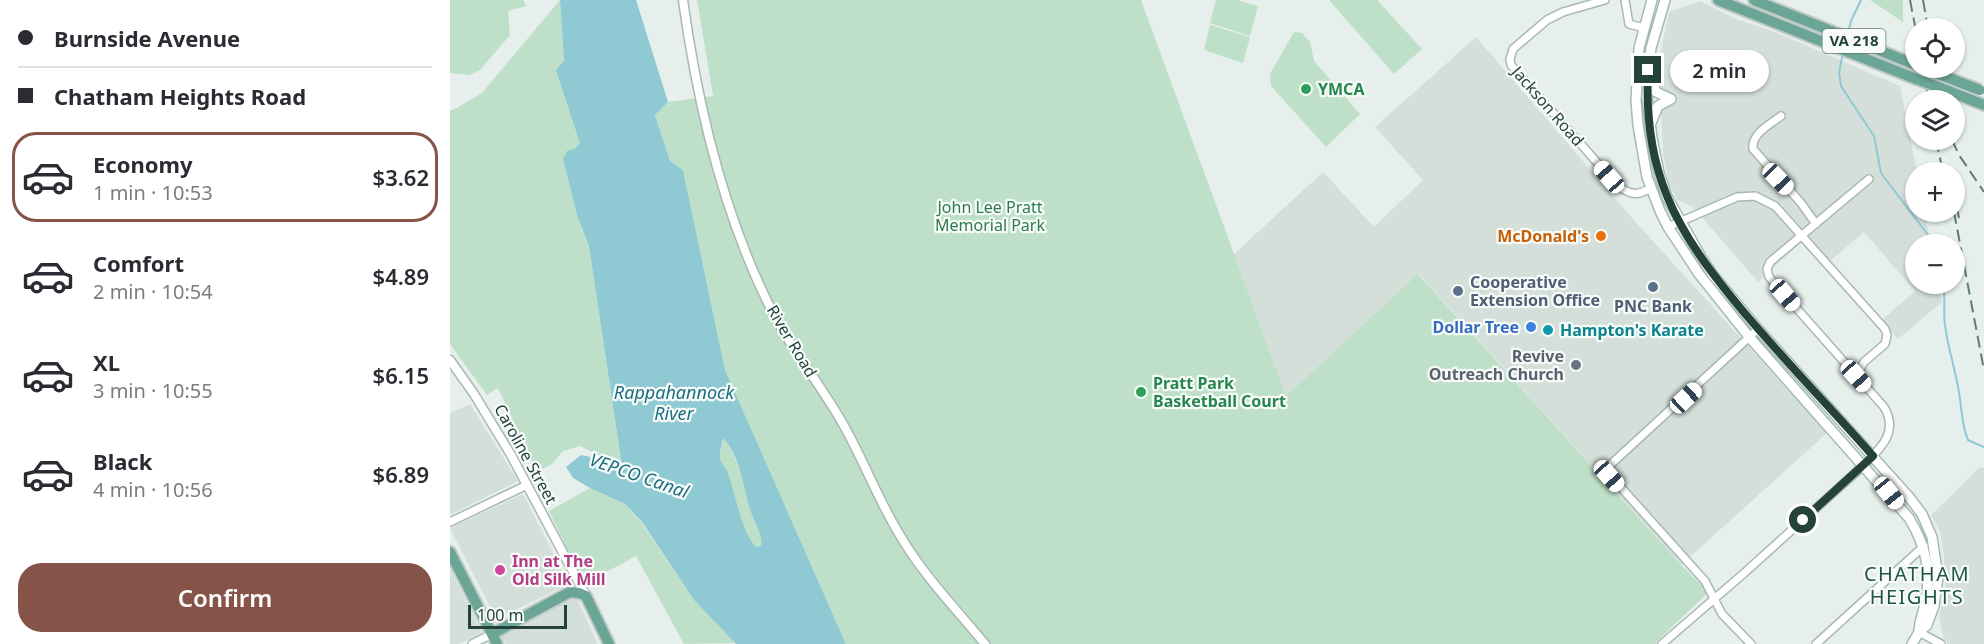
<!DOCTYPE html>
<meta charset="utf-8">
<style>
body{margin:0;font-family:"Noto Sans",sans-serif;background:#f7f7f7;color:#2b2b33;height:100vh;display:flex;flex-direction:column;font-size:22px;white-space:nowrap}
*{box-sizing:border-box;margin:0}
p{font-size:20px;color:#7c7c81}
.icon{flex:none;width:33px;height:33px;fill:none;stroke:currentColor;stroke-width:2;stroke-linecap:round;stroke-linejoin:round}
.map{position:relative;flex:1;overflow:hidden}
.details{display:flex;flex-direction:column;background:#fff;width:450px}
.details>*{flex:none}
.hud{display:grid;align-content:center;height:132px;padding:0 18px;background:#fff}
.controls{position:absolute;left:1455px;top:18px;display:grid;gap:12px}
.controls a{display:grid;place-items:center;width:60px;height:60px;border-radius:50%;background:#fff;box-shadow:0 2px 4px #0004;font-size:30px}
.scale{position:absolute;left:18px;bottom:15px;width:99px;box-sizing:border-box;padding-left:6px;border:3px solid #24423a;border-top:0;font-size:16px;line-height:21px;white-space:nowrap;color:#24423a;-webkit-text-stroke:4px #f7fbf9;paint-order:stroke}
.end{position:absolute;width:27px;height:27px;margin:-14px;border:8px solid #24423a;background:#fff;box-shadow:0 0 0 3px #fff}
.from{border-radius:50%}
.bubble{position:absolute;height:42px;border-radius:21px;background:#fff;box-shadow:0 2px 4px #0004;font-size:20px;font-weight:600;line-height:42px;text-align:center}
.car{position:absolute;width:18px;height:36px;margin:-18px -9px;border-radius:8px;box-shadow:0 0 4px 2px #0007;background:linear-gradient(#fff 24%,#345 0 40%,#fff 0 76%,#345 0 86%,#fff 0)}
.hud b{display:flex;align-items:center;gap:21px;height:57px;font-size:22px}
.hud b+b{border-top:2px solid #e1e1e2}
.hud i{width:15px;height:15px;background:#2b2b33}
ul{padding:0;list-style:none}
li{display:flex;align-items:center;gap:18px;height:90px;margin:0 12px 9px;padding:0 6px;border:3px solid transparent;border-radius:24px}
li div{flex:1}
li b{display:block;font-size:22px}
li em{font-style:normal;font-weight:600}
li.selected{border-color:#855347}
li>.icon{width:54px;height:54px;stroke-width:1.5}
.action{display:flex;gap:12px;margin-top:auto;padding:12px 18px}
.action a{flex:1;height:69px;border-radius:24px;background:#855347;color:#fff;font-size:24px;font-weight:600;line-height:69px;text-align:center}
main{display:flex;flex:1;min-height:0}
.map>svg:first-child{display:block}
</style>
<main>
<section class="details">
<div class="hud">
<b><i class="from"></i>Burnside Avenue</b>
<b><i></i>Chatham Heights Road</b>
</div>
<ul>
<li class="selected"><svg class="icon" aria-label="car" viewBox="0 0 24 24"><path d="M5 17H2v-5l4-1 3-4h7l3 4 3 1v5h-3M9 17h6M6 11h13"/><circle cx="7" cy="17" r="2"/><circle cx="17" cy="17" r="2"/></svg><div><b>Economy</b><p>1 min · 10:53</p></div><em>$3.62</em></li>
<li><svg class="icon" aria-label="car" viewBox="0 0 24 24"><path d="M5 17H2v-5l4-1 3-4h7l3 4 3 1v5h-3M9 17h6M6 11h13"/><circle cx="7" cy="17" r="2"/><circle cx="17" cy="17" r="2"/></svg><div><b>Comfort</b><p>2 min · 10:54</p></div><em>$4.89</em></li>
<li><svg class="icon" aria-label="car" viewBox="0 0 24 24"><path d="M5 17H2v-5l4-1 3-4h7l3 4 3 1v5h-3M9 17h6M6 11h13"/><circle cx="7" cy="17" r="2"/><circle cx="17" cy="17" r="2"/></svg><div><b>XL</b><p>3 min · 10:55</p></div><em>$6.15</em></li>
<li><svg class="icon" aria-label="car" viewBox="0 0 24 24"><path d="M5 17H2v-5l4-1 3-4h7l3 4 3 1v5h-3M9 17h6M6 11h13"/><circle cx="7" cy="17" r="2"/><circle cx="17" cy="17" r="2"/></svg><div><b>Black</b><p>4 min · 10:56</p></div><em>$6.89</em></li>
</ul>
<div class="action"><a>Confirm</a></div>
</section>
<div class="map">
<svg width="1534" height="644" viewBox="0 0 1534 644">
<rect width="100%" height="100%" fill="#e6efeb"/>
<path fill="#d4dfda" d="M1250,1l36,18 39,13 125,54 17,86 -1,40h8l7,32h-15v40h22l4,18 -44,37 -17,-18 34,-30 -51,-59 -34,29 -22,-25 -50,46 -65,-75 -16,-7 -9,-19 -5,-28 -3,-66 -5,-7 14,-68z
M1026,37l156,181 195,215 -146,132 -262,-291 -133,122 -52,-142 89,-82 51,55 49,-47 -48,-53z
M20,404l48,77 -68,34v-102z
M1529,468h5v176h-36l-5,-8 -4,-20 6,-23 -1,-37 -4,-24 -9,-17z
M73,494l46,90 -73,35 -46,-91z
M0,569l32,64 -23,11h-9z
M125,595l23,49h-93l-5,-9z"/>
<path fill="#bfe0c8" d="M0,0h73l3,6 -18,5 2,24 -30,35 -11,5 -19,-2z
M110,0l4,61 16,82 -17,16 14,56 12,31 33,221 -42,-21 -17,5 -11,13 -15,8 -39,-84 -11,7 -37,-51v-234h3l29,-17z
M247,0h444l145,396 132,-122 263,291 28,27 -53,50 1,2h-811l-121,-274 -42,-200 -13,-9 -15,-46 13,-13 45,-6z
M766,0h21l21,6 -8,30 -40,-13z
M879,0h48l45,49 -28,25z
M1420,0h33v22z
M760,25l40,12 -7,26 -39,-13z
M844,32l8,1 8,9 4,19 46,53 -34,33 -55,-61 -1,-12z
M274,439c16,21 19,47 27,71 3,11 12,25 11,36l-6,1c-17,-18 -21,-49 -28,-71 -2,-6 -7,-12 -8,-17 -1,-5 2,-13 2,-19z
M140,488l35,16 16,18 53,78 41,43 -51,1 -48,-88 -52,28 -35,-73z"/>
<path fill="#8ec9d4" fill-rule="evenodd" d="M110,0h76l32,102 -13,13 15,46 13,9 42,200 121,274h-110l-42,-44 -52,-78 -17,-18 -35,-16 -17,-10 -7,-11 15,-12 25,5 16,6 -33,-220 -12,-31 -14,-56 4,-8 7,-2 6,-6 -24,-73 8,-9zM274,439c18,21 19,51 28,76 4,10 11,21 9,31l-5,1c-16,-17 -20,-54 -29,-76 -2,-4 -6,-8 -7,-12 -1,-6 2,-13 2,-19z"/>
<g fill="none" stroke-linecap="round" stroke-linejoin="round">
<path stroke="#8ec9d4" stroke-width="2" d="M1398,33l3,-12 10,-21
M1393,53l-4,20 2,13 33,50 7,37 54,71
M1493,284c3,14 0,27 2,41 3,25 12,49 15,74 2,15 2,27 8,41l16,7"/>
<g stroke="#a8b8b2" stroke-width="10">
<path id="minor" d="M1155,0l-42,12 -16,8 -34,29 -3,10 1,6 106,120c12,9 20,12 33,3
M1175,0l4,24 15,4
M1331,116c-11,8 -30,18 -28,33l48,54 15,21
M1218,227l69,-30 18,-1 20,10 110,123 2,6 -2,9 -21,18 -8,14
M0,522l77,-37
M1469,632l22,12
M22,644l20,-10
M1212,644l80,-69 122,-110c17,-17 35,-33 20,-58l-115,-130 -2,-8 3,-7 99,-83
M1301,644l-29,-30 -17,-33 -97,-108 1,-7 149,-137
M1366,644l108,-98"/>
</g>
<g stroke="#a8b8b2" stroke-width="11">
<path id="tertiary" d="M233,0c15,109 41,219 92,317 20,37 47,70 68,107 21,37 36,78 58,113 23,39 56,73 84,107
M0,360l24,34 37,61 75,141"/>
</g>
<g stroke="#a4bbb3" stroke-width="12">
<path id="secondary" d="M1202,0l-13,48 -3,52 2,25 9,52 13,34 8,16 31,47 51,64 159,180c17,28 23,54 16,86 -2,10 -6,18 -6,28
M1215,0l-14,48 -3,22 -1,27 5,41 7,35 8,24 34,60 12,18 45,54 151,168 13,17 10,23 6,40 -4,29 -7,19 -8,7 -7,12
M1200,76l6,16 15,7
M1201,123l7,-17 13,-7"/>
</g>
<g stroke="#c2cac8" stroke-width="14">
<path id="primary" d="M1268,0l198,79
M1304,0l162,65
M1491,88l43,17
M0,552l47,92
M42,634l78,-42 9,1 7,3 23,48"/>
</g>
<use href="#minor" stroke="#fff" stroke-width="7"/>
<use href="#tertiary" stroke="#fff" stroke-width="8"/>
<use href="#secondary" stroke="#fff" stroke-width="9"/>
<use href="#primary" stroke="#6aa596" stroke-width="10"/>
<path stroke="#5f7d75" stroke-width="2" stroke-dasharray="12 6" stroke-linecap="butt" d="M1460,0l6,31
M1473,0l5,28
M1472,68l7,32
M1485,68l7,32
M1486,140l7,32
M1502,140l7,15 25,37
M1504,193l5,25
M1504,212l30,158"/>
<g stroke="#c2cac8" stroke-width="14" stroke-linecap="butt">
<path id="primary-bridge" d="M1473,68l57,22
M1466,79l25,9"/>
</g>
<use href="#primary-bridge" stroke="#6aa596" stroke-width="10"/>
</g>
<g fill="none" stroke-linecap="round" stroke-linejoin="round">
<path stroke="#24423a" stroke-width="8" d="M1198,70c-2,42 3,87 19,126 17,42 46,79 75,114 42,50 88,97 131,146l-70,64"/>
</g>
<g fill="#2e9e5b" stroke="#f7fbf9" stroke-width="2">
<circle cx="856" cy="89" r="6"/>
<circle cx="691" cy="392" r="6"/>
</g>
<circle fill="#e8710a" stroke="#f7fbf9" stroke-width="2" cx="1151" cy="236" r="6"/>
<g fill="#5c6f8a" stroke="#f7fbf9" stroke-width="2">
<circle cx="1203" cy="287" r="6"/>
<circle cx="1008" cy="291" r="6"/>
</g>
<circle fill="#3f7fe0" stroke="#f7fbf9" stroke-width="2" cx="1081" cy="327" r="6"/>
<circle fill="#0f9aa8" stroke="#f7fbf9" stroke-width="2" cx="1098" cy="330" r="6"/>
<circle fill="#6b7280" stroke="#f7fbf9" stroke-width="2" cx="1126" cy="365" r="6"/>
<circle fill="#d1479c" stroke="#f7fbf9" stroke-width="2" cx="50" cy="570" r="6"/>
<g text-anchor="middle" stroke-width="4.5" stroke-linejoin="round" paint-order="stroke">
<rect fill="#f7fbf9" stroke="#637a73" stroke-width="1.5" x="1372.5" y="29" width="63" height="24" rx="4.5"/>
<g font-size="15" font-weight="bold" fill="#24423a">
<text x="1404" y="46">VA 218</text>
</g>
<g font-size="16" font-weight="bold" fill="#27864d" stroke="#f7fbf9" text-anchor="start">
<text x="868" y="95">YMCA</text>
<text x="703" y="389">Pratt Park<tspan x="703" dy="18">Basketball Court</tspan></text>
</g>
<g font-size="16" fill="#24423a" stroke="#f7fbf9">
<text transform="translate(1098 106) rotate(49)" y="6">Jackson Road</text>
<text transform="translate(342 341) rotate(59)" y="6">River Road</text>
<text transform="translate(76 454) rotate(61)" y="6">Caroline Street</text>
</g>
<g font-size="16" fill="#2d7a4b" stroke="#f7fbf9">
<text x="540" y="213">John Lee Pratt<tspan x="540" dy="18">Memorial Park</tspan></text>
</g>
<g font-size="16" font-weight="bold" fill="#c56008" stroke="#f7fbf9" text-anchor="end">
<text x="1139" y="242">McDonald's</text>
</g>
<g font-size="16" font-weight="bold" fill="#4e5e75" stroke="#f7fbf9" text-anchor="start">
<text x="1020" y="288">Cooperative<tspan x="1020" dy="18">Extension Office</tspan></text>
<text x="1203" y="312" text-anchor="middle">PNC Bank</text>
</g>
<g font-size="16" font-weight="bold" fill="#366cbe" stroke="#f7fbf9" text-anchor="end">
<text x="1069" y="333">Dollar Tree</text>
</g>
<g font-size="16" font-weight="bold" fill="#0d838f" stroke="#f7fbf9" text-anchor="start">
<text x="1110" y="336">Hampton's Karate</text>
</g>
<g font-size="16" font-weight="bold" fill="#5b616d" stroke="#f7fbf9" text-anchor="end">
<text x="1114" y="362">Revive<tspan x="1114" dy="18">Outreach Church</tspan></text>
</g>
<g font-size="16" font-weight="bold" fill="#b23c85" stroke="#f7fbf9" text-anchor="start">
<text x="62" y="567">Inn at The<tspan x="62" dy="18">Old Silk Mill</tspan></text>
</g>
<g font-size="18" font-style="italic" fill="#1c6f80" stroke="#f7fbf9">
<text x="224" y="399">Rappahannock<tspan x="224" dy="21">River</tspan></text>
<text transform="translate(189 476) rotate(19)" y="6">VEPCO Canal</text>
</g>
<g font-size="20" letter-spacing="1.5" fill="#1f5548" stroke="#f7fbf9">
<text x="1467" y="581">CHATHAM<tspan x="1467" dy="23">HEIGHTS</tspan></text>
</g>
</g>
</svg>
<div class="controls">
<a><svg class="icon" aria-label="locate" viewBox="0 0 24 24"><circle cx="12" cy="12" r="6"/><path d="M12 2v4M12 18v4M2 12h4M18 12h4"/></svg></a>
<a><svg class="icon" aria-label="layers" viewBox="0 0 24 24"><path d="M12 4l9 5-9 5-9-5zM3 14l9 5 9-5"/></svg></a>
<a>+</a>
<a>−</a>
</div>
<div class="scale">100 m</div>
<i class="end from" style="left:1353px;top:520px"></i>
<i class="end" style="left:1198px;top:70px"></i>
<div class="bubble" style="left:1220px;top:50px;width:99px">2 min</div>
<i class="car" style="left:1159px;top:177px;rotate:319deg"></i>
<i class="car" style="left:1328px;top:179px;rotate:136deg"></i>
<i class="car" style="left:1335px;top:295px;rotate:139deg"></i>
<i class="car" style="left:1406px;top:376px;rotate:138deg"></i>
<i class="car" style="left:1236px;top:398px;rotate:47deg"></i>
<i class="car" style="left:1159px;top:476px;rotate:138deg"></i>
<i class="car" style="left:1439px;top:493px;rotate:141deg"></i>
</div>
</main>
